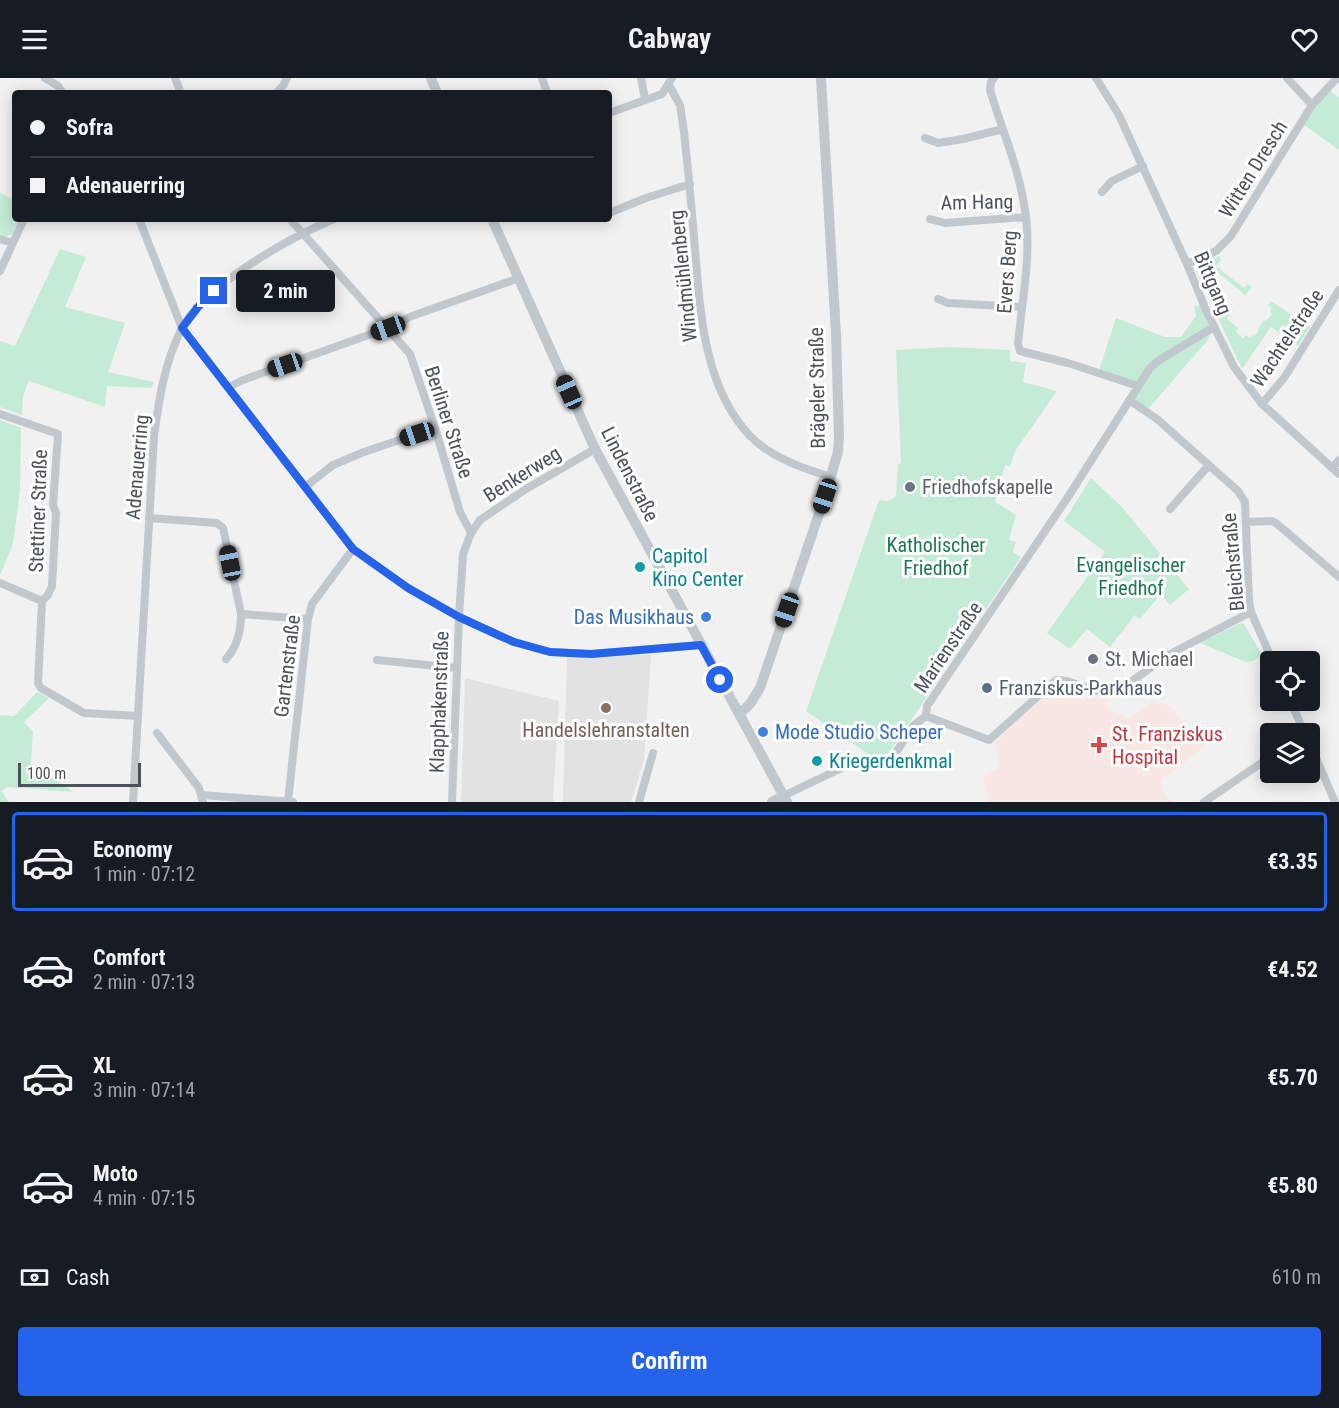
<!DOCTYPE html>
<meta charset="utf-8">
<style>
body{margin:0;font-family:"Roboto Condensed",sans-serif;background:#242831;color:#f1f3f6;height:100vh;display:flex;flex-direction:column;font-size:22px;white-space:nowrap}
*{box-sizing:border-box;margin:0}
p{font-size:20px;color:#9ea1a6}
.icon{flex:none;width:33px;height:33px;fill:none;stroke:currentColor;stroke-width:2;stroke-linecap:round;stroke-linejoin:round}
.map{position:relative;height:724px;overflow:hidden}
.panel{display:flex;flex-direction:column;background:#171b24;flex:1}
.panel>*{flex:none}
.hud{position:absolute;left:12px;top:12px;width:600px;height:132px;border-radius:6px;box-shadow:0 3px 15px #0003;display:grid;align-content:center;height:132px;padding:0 18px;background:#171b24}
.tools{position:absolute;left:1260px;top:573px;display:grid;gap:12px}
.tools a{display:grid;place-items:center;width:60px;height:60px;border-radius:6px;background:#171b24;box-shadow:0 3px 15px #0003;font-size:30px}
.scale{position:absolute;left:18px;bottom:15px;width:123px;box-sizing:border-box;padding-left:6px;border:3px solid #4a525c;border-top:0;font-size:16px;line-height:21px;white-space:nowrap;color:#4a525c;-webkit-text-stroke:4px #fff;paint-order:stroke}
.end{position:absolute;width:27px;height:27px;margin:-14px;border:8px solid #2563eb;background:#fff;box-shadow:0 0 0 3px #fff}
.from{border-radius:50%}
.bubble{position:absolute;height:42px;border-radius:6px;background:#171b24;box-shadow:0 3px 15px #0003;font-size:20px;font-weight:700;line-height:42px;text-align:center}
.car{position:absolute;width:18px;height:36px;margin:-18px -9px;border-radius:8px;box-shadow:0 0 4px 2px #0007;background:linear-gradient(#222 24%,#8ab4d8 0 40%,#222 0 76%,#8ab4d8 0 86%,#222 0)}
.hud b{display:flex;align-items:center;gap:21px;height:57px;font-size:22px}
.hud b+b{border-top:2px solid #363941}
.hud i{width:15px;height:15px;background:#f1f3f6}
ul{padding:10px 0 0;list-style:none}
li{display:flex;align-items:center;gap:18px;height:99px;margin:0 12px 9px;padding:0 6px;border:3px solid transparent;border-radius:6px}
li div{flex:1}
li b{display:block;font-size:22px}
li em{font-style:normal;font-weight:700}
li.on{border-color:#2563eb}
li>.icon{width:54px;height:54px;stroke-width:1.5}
.pay{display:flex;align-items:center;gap:15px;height:66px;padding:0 18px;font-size:22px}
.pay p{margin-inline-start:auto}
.cta{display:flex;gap:12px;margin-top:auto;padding:12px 18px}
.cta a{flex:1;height:69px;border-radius:6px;background:#2563eb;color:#fff;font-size:24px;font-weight:700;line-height:69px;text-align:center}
header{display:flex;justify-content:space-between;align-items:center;height:78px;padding:0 18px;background:#171b24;font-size:27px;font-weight:700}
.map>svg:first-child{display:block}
</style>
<header><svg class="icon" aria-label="menu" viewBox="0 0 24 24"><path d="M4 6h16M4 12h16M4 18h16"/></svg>Cabway<svg class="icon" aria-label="heart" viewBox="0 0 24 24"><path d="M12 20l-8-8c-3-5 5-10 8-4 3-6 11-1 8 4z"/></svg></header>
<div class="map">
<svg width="1339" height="724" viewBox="0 0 1339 724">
<rect width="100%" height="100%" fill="#f2f1f1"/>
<path fill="#e3e2e2" d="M651,577l-7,105 -13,42h-68l4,-146z
M465,600l94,23 -6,101h-92z"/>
<path fill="#f9e7e4" d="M1058,606l47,14 4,12 21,8 24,-18 16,6 35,41 -44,33 1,9 10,13h-182l-8,-27 18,-7 -5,-25 22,-25z"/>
<path fill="#c4ebd5" d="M1327,10l12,10v52l-38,-27z
M0,115l15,7v19h4l-6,14 -7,4 -6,-2z
M60,171l26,8 -21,50 60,16 -17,49 46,10 -3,6 -44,-2 -2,21 -76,-26 -6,15 -1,19 -22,-8v-66l15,5z
M1219,178l2,4 -5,6 28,22 4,-4 4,3 -7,8 -34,-28 -8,13h-3l-4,-10 2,-4z
M1208,207l3,2 -3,5 25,19 -6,8 11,9 -2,4 7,6 3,-3 4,3 3,-3 2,1 4,-6 -1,-2 6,-8 2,1 6,-7 -2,-3 2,-3 -4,-3 3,-4 39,26 -12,19 -27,-19 -29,42 -38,-81z
M1203,225l11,24 -7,14 -59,68 -19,-9 8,-13 -39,-14 18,-55 49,19h16l15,-21 -2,-9z
M949,269l61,3v11l16,2 -3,19 34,9 -42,60 -5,16 -5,-2 -10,37 21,13 -7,25 7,2 -3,10 8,5 -132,196 -11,5 -7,-2 -65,-45 73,-211 11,1 6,-5 2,-32 3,-1 -5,-113z
M0,342l21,8 -1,63 -7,53 -13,31z
M1091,400l31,29 67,82 -19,16 -9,-11 -21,25 -5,-4 -25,32 -23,-18 -17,20 -23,-16 58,-81 -41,-31z
M1241,545l3,1 18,31 -9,6 -7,1 -46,-19z
M37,614l12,6 -25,24 9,9 -3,46 24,2 20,13 -66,-5 -7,4 8,11h-9v-87l14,1z"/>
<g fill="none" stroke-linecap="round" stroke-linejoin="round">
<path stroke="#c0c7cd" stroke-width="8" d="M45,0l13,8 5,7
M175,0l6,15
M542,0l5,15
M641,0l4,21
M994,0l-3,4 -1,8c12,40 29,78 35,120 7,43 -3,90 -7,134l2,7 48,12 70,23
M1096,0l23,37 68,149 19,46 28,57 28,37 77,70
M1287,0l25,27
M669,7l11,20 4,27c4,35 7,70 10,105 6,67 7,147 56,199 22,22 52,32 81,41
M276,15l7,-7 4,-8
M609,35l53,-19 10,-16
M925,60l13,5 25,-4 40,-10
M1102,114l10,-11 31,-15
M609,135l37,-15 44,-14
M139,141l43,109 171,221 55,39 51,29 55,25 36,10 41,2 110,-9
M290,141l120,135 25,74 25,84 11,21
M930,141l15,4 81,-6
M0,161l13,4
M1187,186l29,-13 15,-15 81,-131 25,-27
M0,193l24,-52
M938,221l10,4 73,4
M229,309l14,-7 145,-52 24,-12 107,-38
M1129,322l28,19 81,72 7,11 4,99 2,11 22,50
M1262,326l22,-26 55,-88
M0,336l58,20 -5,71 3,8 -4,73 -4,9 -6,6 -4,82 3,5 43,25 54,3
M1332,390l7,-8
M305,409l28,-22 31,-13 71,-24
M1170,431l39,-44
M149,440l68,5 6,5 18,86 67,5
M1246,444l26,-1 4,2 63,54
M0,505l42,18
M226,581c12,-13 15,-28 15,-45
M377,582l80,8
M1290,622l15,34
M926,638l63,24 67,-60 11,1 30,10h21l52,-37 81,-42
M157,655l42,55 4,14
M1310,666l25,58
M201,717l92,7
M783,718l63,-30 40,-5 7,-4 21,-32 12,-9 1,-10 141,-209 82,-129 8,-7 56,-34
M288,723l20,-182 4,-15 41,-55
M133,724l21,-366c5,-36 10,-72 27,-106 22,-44 108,-92 153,-111
M452,724l7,-185 4,-63 8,-21 9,-13 46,-31 69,-40
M639,724l14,-49
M1204,724l66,-45"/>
<path stroke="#c0c7cd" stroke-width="10" d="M431,0l6,15
M492,141l103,230 192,353
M739,636l11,-10 10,-16 65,-192 13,-44 1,-17 -3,-101 -15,-256
M772,724l11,-6"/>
</g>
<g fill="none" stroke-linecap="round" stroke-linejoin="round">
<path stroke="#2563eb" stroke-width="8" d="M214,213l-16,16 -16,21 171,221 55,39 51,29 39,18 16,7 36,10 41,2 110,-9 19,35"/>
</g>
<g fill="#6b7280" stroke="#fff" stroke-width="2">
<circle cx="910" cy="409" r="6"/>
<circle cx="1093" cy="581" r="6"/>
</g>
<g fill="#0f9aa8" stroke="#fff" stroke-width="2">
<circle cx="640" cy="489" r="6"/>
<circle cx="817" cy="683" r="6"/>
</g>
<g fill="#3f7fe0" stroke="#fff" stroke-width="2">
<circle cx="706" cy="539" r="6"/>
<circle cx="763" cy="654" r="6"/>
</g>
<circle fill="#5c6f8a" stroke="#fff" stroke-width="2" cx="987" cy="610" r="6"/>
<circle fill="#8d6e63" stroke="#fff" stroke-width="2" cx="606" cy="630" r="6"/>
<path fill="#e0444e" stroke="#fff" stroke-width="2" d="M1096 658h6v6h6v6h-6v6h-6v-6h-6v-6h6z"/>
<g text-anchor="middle" stroke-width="6" stroke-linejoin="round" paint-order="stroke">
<g font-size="20" fill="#4a525c" stroke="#fff">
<text transform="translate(1253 91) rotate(-58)" y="7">Witten Dresch</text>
<text transform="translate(977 124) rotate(-1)" y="7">Am Hang</text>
<text transform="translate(1007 194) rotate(-86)" y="7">Evers Berg</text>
<text transform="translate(683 198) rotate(-96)" y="7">Windmühlenberg</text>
<text transform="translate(1213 205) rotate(67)" y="7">Bittgang</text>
<text transform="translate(1287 260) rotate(-56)" y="7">Wachtelstraße</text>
<text transform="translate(817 310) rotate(-91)" y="7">Brägeler Straße</text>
<text transform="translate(449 344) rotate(72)" y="7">Berliner Straße</text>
<text transform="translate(137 389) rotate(-85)" y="7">Adenauerring</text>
<text transform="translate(522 396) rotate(-32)" y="7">Benkerweg</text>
<text transform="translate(630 396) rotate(63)" y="7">Lindenstraße</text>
<text transform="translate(38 433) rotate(-88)" y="7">Stettiner Straße</text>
<text transform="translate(1233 484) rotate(-95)" y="7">Bleichstraße</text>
<text transform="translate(948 569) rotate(-56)" y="7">Marienstraße</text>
<text transform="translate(287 588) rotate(-83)" y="7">Gartenstraße</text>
<text transform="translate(439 624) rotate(-88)" y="7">Klapphakenstraße</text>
</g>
<g font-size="20" fill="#5b616d" stroke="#fff" text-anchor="start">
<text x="922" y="416">Friedhofskapelle</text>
<text x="1105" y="588">St. Michael</text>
</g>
<g font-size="20" fill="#217751" stroke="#fff">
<text x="936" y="474">Katholischer<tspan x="936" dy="23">Friedhof</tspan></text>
<text x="1131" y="494">Evangelischer<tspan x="1131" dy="23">Friedhof</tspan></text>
</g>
<g font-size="20" fill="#0d838f" stroke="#fff" text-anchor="start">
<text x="652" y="485">Capitol<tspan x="652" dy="23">Kino Center</tspan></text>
<text x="829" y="690">Kriegerdenkmal</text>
</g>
<g font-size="20" fill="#366cbe" stroke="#fff" text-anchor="end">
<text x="694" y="546">Das Musikhaus</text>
<text x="775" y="661" text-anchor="start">Mode Studio Scheper</text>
</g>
<g font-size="20" fill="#4e5e75" stroke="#fff" text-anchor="start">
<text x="999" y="617">Franziskus-Parkhaus</text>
</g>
<g font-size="20" fill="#785e54" stroke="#fff">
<text x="606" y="659">Handelslehranstalten</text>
</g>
<g font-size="20" fill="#be3a42" stroke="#fff" text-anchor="start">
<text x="1112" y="663">St. Franziskus<tspan x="1112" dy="23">Hospital</tspan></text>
</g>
</g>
</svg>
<div class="tools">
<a><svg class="icon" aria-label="locate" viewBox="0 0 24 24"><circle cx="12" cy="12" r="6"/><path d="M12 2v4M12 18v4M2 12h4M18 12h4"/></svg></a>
<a><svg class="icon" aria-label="layers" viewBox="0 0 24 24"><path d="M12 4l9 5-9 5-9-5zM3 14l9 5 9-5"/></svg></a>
</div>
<div class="scale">100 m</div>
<i class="end from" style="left:720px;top:602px"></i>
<i class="end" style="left:214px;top:213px"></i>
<div class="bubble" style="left:236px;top:192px;width:99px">2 min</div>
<i class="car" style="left:388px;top:250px;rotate:250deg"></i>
<i class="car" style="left:285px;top:287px;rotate:251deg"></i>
<i class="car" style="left:569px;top:314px;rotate:336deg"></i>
<i class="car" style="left:417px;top:356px;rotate:252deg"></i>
<i class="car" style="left:825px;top:418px;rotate:198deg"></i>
<i class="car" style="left:230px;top:485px;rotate:349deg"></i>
<i class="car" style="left:787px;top:532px;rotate:199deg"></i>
<div class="hud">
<b><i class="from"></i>Sofra</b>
<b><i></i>Adenauerring</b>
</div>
</div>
<section class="panel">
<ul>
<li class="on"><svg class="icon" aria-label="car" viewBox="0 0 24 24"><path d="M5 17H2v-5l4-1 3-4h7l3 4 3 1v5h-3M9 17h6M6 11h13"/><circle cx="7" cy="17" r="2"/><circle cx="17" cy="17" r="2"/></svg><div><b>Economy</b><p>1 min · 07:12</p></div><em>€3.35</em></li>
<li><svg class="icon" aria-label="car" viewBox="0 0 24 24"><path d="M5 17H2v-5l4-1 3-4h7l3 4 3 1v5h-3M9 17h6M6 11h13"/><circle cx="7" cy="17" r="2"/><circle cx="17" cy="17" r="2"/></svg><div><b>Comfort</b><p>2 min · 07:13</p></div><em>€4.52</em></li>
<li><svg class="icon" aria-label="car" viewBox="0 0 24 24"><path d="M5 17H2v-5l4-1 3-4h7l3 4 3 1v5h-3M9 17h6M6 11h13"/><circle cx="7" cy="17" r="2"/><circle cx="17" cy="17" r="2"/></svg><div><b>XL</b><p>3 min · 07:14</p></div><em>€5.70</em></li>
<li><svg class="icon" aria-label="car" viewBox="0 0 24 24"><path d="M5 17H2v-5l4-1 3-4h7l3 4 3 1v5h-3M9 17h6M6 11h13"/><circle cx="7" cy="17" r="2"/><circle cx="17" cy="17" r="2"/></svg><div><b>Moto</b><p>4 min · 07:15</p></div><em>€5.80</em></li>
</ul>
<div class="pay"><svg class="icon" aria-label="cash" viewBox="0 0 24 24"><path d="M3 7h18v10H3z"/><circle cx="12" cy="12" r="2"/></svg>Cash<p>610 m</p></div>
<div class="cta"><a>Confirm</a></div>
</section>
